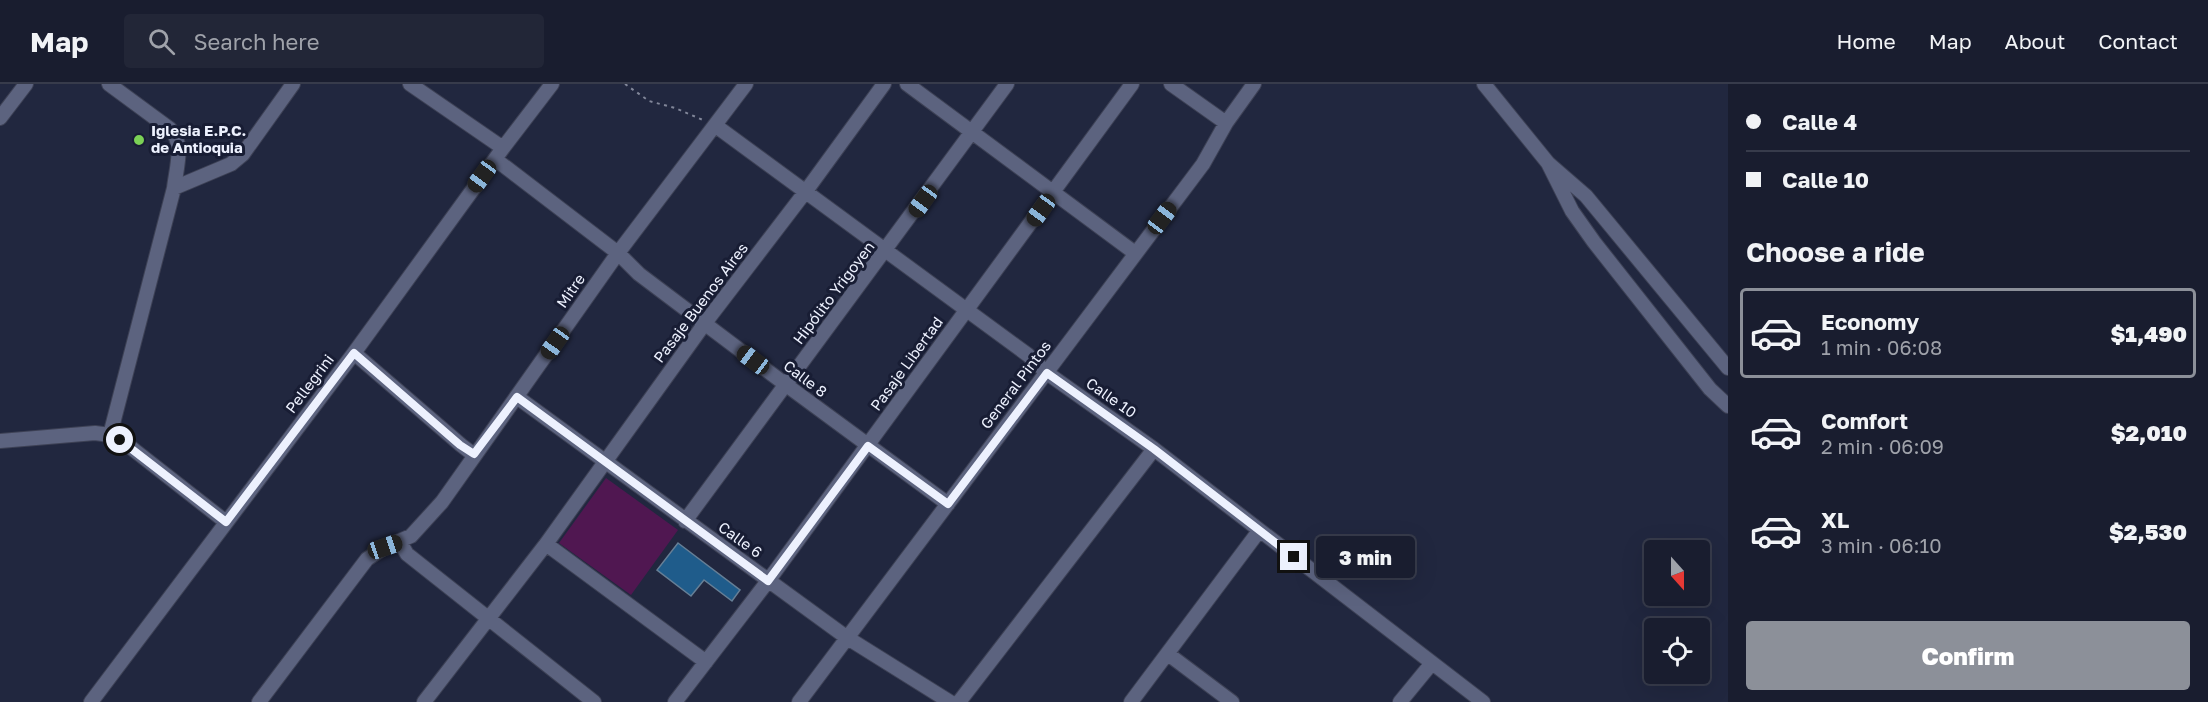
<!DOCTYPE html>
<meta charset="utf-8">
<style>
body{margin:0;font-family:"Golos Text",sans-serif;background:#222637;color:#f1f3f6;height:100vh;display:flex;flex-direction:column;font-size:22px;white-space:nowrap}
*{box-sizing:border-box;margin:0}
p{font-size:20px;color:#9fa2aa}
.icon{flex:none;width:33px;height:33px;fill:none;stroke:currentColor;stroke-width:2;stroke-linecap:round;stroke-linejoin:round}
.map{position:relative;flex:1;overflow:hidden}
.side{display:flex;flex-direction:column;background:#191d2f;width:480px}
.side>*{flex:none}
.hud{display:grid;align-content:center;height:132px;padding:0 18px;background:#191d2f}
.needle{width:39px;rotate:159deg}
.tools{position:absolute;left:1644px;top:456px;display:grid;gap:12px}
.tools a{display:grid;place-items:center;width:66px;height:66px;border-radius:6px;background:#191d2f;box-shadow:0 6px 24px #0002,0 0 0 2px #373b4b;font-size:30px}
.end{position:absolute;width:27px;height:27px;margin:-14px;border:8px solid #edf1fe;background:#111;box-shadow:0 0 0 3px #111}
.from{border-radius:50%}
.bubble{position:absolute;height:42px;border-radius:6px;background:#191d2f;box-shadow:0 6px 24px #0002,0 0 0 2px #373b4b;font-size:20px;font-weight:800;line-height:42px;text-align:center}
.car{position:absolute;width:18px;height:36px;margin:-18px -9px;border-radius:8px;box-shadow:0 0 4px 2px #0007;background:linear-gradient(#222 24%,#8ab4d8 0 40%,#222 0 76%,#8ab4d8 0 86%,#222 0)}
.hud b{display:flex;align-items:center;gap:21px;height:57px;font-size:22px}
.hud b+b{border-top:2px solid #373b4b}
.hud i{width:15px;height:15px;background:#f1f3f6}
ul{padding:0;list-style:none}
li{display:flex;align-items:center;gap:18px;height:90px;margin:0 12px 9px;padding:0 6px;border:3px solid transparent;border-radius:6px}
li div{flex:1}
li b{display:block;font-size:22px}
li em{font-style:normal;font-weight:800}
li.active{border-color:#8c9099}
li>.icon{width:54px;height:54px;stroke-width:1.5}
h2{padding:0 18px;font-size:27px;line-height:72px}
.action{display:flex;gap:12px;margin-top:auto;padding:12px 18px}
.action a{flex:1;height:69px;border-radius:6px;background:#8c9099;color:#fff;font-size:24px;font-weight:800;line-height:69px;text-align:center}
header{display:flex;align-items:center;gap:36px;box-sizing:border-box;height:84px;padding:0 30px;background:#191d2f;border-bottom:2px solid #373b4b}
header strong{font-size:28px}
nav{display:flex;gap:33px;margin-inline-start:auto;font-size:21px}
.search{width:420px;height:54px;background:#222637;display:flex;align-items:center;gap:15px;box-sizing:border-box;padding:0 21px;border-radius:6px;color:#9fa2aa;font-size:22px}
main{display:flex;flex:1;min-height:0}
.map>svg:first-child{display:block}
</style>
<header>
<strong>Map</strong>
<div class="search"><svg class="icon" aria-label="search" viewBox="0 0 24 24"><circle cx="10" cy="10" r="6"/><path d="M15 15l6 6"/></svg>Search here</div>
<nav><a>Home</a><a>Map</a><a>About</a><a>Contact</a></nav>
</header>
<main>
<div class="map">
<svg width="1728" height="618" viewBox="0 0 1728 618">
<rect width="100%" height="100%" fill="#21273f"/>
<path fill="#501751" d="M606,394l72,52 -47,65 -72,-52z"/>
<path fill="#1f5c8b" stroke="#667f96" stroke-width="1.5" d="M678,459l62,47 -8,11 -28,-21 -13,16 -34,-26z"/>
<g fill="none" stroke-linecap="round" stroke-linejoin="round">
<g stroke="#3d4155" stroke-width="16">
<path id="minor" d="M109,0l61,45c15,14 6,40 4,59l-64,247
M410,0l93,64
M907,0l228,169
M1171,0l55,39
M1484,0l64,79
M0,34l26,-34
M716,42l312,229 19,18 107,76 329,253
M495,75l123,94 21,21 146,110 163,120
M174,104l57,-24 12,-10 50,-70
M354,269l107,92 13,10
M1728,284l-142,-172 -38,-33 24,48 22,31 116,147 18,17
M517,313l329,240 104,65
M0,357l95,-8 15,2 10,4 106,83
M685,437l322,-437
M400,458l7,12 187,148
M546,460l160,118
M1168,570l64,48
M91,618l263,-349 149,-205 49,-64
M259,618l108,-143 18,-12 26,-11 31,-34 176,-249 128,-169
M424,618l122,-158 159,-221 101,-132 78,-107
M675,618l93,-121 364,-497
M799,618l404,-538 23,-41 28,-39
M959,618l195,-253
M1131,618l128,-171
M1400,618l32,-39"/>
</g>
<path stroke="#818699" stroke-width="2" stroke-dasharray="3 4.5" stroke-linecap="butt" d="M625,0l24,17 26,7 28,12"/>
<use href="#minor" stroke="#5c637f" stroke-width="14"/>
</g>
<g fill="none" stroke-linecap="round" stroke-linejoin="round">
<path stroke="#edf1fe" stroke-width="8" d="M120,356l106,82 128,-169 106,92 14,9 43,-57 251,184 100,-135 80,58 99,-131 107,76 140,108"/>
</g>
<circle fill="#7bd156" stroke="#181d34" stroke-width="2" cx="139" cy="56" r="6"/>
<g text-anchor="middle" stroke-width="6" stroke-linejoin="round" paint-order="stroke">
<g font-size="15" font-weight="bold" fill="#edf1fe" stroke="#181d34" text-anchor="start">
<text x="151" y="52">Iglesia E.P.C.<tspan x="151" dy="17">de Antioquia</tspan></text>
</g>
<g font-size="15" fill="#edf1fe" stroke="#181d34">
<text transform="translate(571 207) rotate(-55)" y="5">Mitre</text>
<text transform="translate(834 209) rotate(-53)" y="5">Hipólito Yrigoyen</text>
<text transform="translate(701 219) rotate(-53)" y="5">Pasaje Buenos Aires</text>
<text transform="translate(907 280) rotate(-54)" y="5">Pasaje Libertad</text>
<text transform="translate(805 295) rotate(37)" y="5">Calle 8</text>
<text transform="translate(310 300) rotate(-53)" y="5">Pellegrini</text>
<text transform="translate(1016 301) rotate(-53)" y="5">General Pintos</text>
<text transform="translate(1111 314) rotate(35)" y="5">Calle 10</text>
<text transform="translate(740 456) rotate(36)" y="5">Calle 6</text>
</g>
</g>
</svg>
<div class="tools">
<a><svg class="needle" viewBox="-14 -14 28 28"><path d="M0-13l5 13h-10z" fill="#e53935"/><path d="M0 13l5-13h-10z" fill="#9fa2aa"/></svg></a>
<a><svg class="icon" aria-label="locate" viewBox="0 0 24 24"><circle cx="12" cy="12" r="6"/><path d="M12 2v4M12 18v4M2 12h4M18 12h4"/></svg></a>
</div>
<i class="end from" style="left:120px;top:356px"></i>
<i class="end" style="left:1294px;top:473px"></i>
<div class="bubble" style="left:1316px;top:452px;width:99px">3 min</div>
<i class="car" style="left:482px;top:92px;rotate:216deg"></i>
<i class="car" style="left:923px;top:117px;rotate:216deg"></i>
<i class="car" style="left:1041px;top:126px;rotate:216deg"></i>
<i class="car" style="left:1162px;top:134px;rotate:37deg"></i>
<i class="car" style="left:555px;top:259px;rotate:215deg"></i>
<i class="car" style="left:753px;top:276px;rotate:307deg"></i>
<i class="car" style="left:385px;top:463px;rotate:71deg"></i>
</div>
<section class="side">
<div class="hud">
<b><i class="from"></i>Calle 4</b>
<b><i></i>Calle 10</b>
</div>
<h2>Choose a ride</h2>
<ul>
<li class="active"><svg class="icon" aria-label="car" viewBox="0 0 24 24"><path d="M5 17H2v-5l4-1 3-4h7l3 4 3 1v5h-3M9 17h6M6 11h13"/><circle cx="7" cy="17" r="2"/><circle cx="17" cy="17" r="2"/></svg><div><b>Economy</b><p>1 min · 06:08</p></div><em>$1,490</em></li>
<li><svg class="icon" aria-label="car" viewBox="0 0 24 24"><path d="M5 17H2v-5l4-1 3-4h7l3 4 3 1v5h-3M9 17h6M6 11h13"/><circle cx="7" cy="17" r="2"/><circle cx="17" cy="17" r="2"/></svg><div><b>Comfort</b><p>2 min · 06:09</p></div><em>$2,010</em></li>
<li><svg class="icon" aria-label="car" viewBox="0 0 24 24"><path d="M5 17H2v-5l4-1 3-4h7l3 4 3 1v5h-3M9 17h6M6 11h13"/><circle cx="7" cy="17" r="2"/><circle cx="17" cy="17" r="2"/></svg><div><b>XL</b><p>3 min · 06:10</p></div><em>$2,530</em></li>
</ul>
<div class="action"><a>Confirm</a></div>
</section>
</main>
